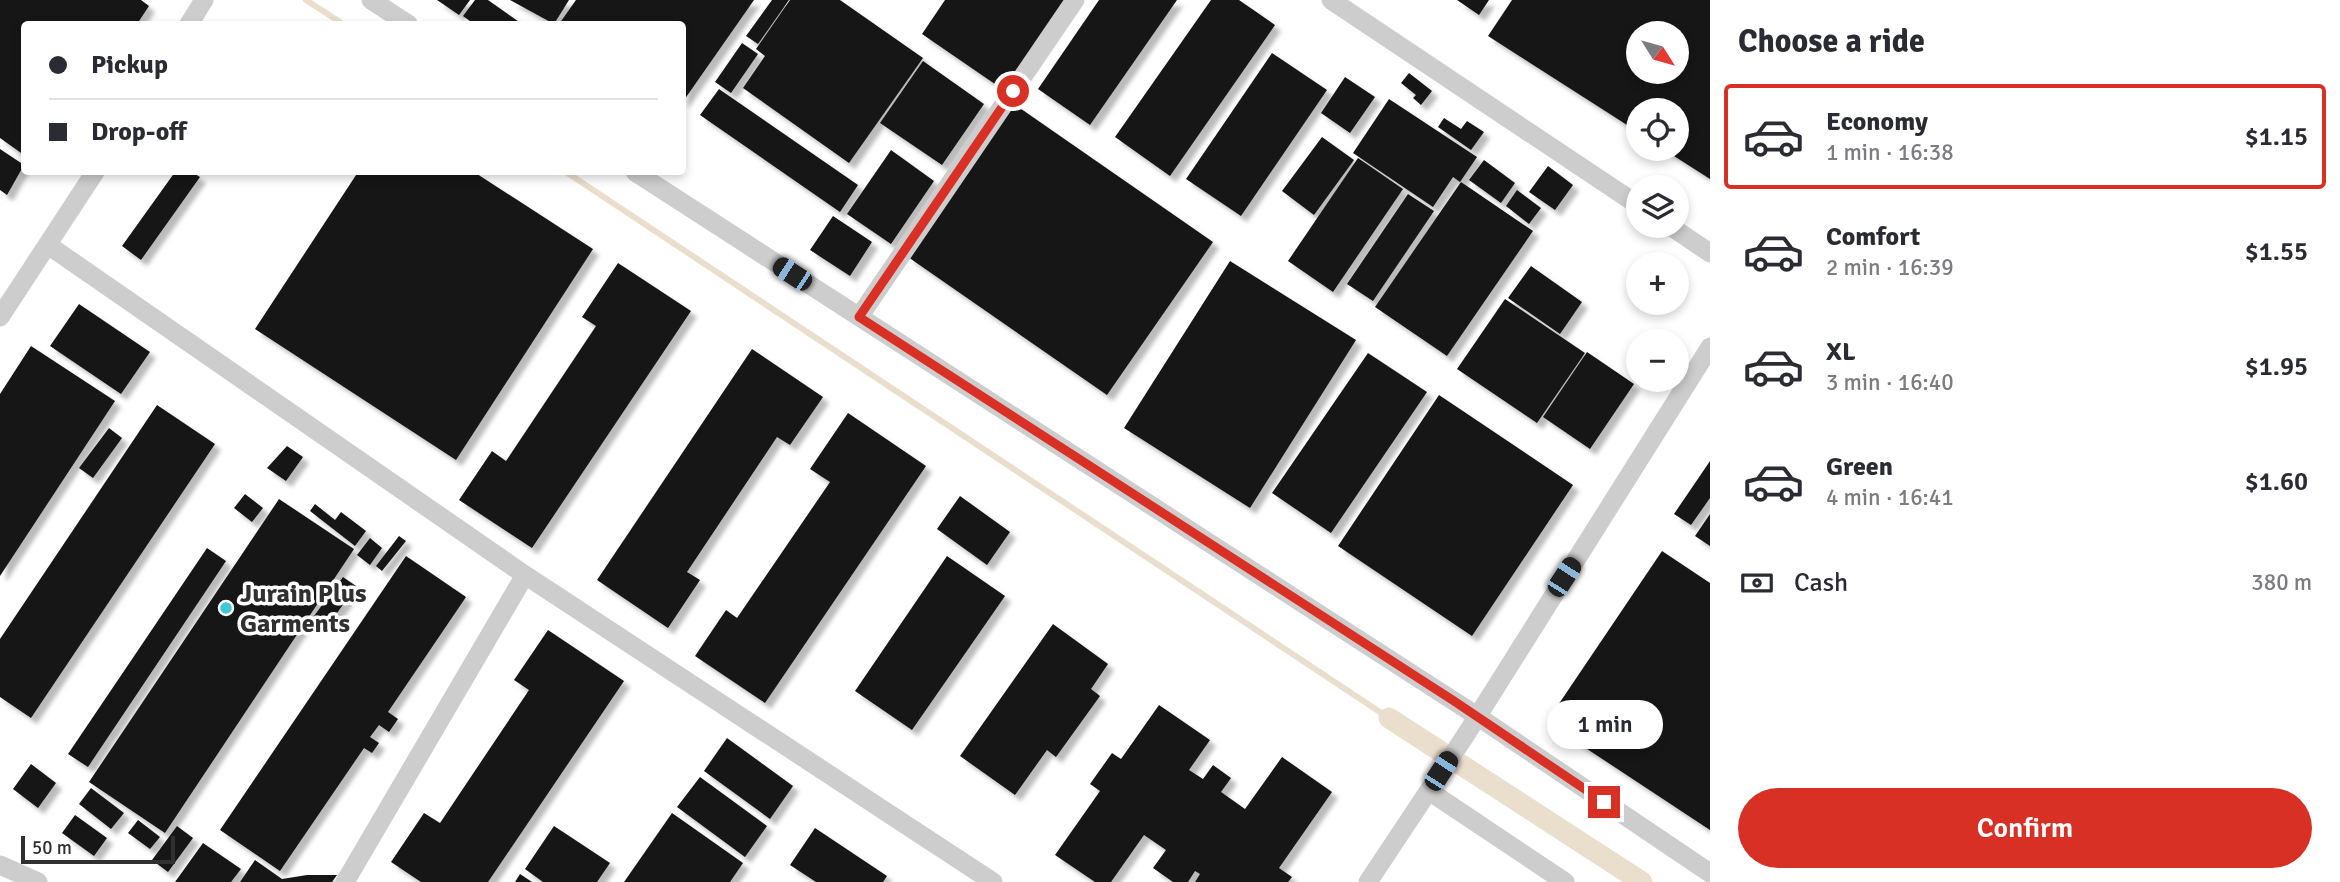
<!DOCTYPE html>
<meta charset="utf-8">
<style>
body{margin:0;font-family:Signika,sans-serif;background:#f2f2f3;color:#2b2b33;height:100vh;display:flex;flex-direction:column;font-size:26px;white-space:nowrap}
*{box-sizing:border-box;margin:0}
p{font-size:23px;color:#7c7c81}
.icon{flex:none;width:38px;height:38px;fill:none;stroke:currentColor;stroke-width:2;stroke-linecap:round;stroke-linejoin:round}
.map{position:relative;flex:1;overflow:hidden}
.details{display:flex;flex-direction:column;background:#fff;width:630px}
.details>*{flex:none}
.banner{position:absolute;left:21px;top:21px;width:665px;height:154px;border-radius:7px;box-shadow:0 4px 10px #0003;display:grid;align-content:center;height:154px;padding:0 28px;background:#fff}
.needle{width:46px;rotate:127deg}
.buttons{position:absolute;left:1626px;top:21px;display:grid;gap:14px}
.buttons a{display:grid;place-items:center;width:63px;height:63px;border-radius:50%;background:#fff;box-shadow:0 4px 10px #0003;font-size:35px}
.scale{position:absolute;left:21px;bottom:18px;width:154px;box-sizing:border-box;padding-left:7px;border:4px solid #303030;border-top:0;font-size:19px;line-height:24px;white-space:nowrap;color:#303030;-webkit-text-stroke:5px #fff;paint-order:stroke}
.end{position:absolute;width:32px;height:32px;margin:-16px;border:9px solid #d93025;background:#fff;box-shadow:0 0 0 4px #fff}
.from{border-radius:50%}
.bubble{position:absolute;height:49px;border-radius:24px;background:#fff;box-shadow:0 4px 10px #0003;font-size:23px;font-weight:600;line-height:49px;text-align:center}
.car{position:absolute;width:21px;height:42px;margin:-21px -10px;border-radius:9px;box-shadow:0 0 5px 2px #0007;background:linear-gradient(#222 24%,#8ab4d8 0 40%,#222 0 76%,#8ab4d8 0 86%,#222 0)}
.banner b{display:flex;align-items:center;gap:24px;height:66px;font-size:26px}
.banner b+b{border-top:2px solid #e1e1e2}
.banner i{width:18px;height:18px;background:#2b2b33}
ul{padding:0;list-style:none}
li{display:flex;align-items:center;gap:21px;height:105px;margin:0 14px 10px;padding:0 14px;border:4px solid transparent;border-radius:7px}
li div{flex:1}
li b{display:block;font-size:26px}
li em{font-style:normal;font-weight:600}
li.current{border-color:#d93025}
li>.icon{width:63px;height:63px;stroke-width:1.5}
h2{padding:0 28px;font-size:32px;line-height:84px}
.pay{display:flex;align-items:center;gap:18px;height:77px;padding:0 28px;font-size:26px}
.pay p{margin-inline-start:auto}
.primary-button{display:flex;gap:14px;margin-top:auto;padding:14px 28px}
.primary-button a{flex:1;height:80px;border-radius:42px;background:#d93025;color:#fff;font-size:28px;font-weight:600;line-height:80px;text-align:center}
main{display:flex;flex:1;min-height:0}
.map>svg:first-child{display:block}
</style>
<main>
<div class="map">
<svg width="1710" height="882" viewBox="0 0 1710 882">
<defs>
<filter id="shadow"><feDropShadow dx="6" dy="6" stdDeviation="2" flood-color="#0004"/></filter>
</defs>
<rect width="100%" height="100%" fill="#fff"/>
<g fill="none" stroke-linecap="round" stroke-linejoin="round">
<path stroke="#eadecd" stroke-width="6" d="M306,0l37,24
M566,172l823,546"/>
<path stroke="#eadecd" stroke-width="21" d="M1389,718l253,164"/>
</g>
<path fill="#171717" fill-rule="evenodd" filter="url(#shadow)" d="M0,0h141l8,6 -12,18h-113v131l-24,-17z
M437,0h33l-11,15z
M475,0h13l34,24h-48l-11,-8z
M510,0h59l-15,24z
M576,0h178l-72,103v-79h-123z
M772,0h17l-31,44 -12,-8z
M790,0h50l83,58 -74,105 -106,-75 22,-32 -9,-7z
M945,0h127l-64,93 -86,-59z
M1099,0h78l-87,125 -52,-36z
M1211,0h28l36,25 -105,151 -55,-39z
M1457,0h32l-10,15z
M1512,0h198v179l-47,-30h13v-39h-38v22l-150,-96zM1638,33h38v39h-38z
M742,43l16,11 -27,39 -16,-11z
M1272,53l55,37 -86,126 -55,-37z
M923,61l61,43 -42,61 -62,-42z
M1409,73l23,18 -11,14 -8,-7 3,-3 -15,-12z
M1345,77l30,20 -25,36 -29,-20z
M719,89l139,96 -18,27 -140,-97z
M1389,99l88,58 -17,25 -7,-5 -20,30 -80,-54z
M1014,104l199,138 -106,153 -199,-138z
M1444,118l17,11 6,-8 17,11 -13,18 -33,-23z
M1322,137l32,23 -40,55 -32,-24z
M0,149l24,16 -17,30 -7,-5z
M891,150l43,31 -43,63 -44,-30z
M1358,158l45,31 -70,103 -45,-31z
M1484,160l31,23 -14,20 -32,-23z
M1548,166l25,19 -18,25 -26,-18z
M175,172h17l8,5 -59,83 -19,-14z
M358,172h116l119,77 -137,211 -201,-131z
M1461,182l72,49 -86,125 -72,-49z
M1517,190l24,18 -12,16 -23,-18z
M1408,194l26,17 -61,90 -26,-17z
M833,216l39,26 -22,34 -40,-26z
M1230,261l126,79 -106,168 -126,-80z
M618,263l73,48 -159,237 -73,-48 33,-49 14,10 90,-135 -14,-9z
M1531,266l51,36 -22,32 -52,-36z
M1505,299l80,54 -48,70 -80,-54z
M79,304l71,48 -29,42 -71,-48z
M31,346l84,55 -115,175v-182z
M752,349l71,48 -33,48 -13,-8 -90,135 13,8 -32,48 -71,-48z
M1587,352l47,32 -44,65 -47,-32z
M1368,353l59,39 -96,141 -59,-40z
M1439,395l134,90 -101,151 -134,-90z
M157,405l58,39 -184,274 -31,-21v-58z
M848,413l78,53 -161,237 -70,-47 31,-46 11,8 93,-136 -20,-13z
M109,428l13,10 -29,40 -14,-10z
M287,446l16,11 -17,24 -19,-13z
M1710,461v37l-19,27 -17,-11z
M245,494l18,14 -11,14 -18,-14z
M960,496l50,36 -23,33 -50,-36z
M279,499l75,50 -189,284 -76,-51z
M315,504l20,16 6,-8 25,19 -11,15 -45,-35z
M1710,514v32l-15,-10z
M399,536l7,5 -24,30 -6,-5z
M370,538l12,10 -12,17 -13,-10z
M207,548l19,13 -138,206 -20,-13z
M1662,551l48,32v247l-138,-91 7,-10 -5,-3 -4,6 -20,-15z
M406,556l60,41 -78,115 10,7 -9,13 -10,-7 -9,12 9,6 -7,10 -8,-5 -84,123 -60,-41z
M947,556l58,40 -93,134 -57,-39z
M343,577l13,9 -28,40 -14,-10z
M1053,624l55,40 -17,25 9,7 -44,61 -9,-7 -32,45 -55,-39z
M548,630l76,51 -136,201h-67l-30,-20 33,-49 16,10 89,-133 -15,-10z
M1159,705l51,35 -21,30 14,9 10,-14 18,13 -10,14 24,17 37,-52 50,35 -53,76 13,9 -4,5h-93l5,-8 -5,-3 -7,11h-15l-20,-14 13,-18 -22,-15 -33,47h-16l-40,-27 45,-64 -10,-7 22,-31 9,6z
M727,738l66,48 -23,33 -66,-48z
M31,764l25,19 -18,25 -25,-19z
M700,777l67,49 -22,31 -68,-50z
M91,788l33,25 -13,16 -32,-25z
M672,813l71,50 -13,19h-106z
M75,815l32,23 -13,18 -32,-23z
M138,820l22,17 -10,12 -22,-16z
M177,826l16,12 -25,34 -16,-12z
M554,826l56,37 -13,19h-54l-18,-13z
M815,828l72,48 -4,6h-67l-26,-17z
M203,843l38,26 -10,13h-56z
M255,860l27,19 25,-4h30l-5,7h-92z
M520,874l12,8h-17z"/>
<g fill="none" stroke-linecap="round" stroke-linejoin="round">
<path stroke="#cdcdcd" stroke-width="19" d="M371,0l37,24
M1331,0l307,205
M189,24l15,-24
M635,172l842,544 233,157
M1670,226l40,27
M48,245l477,330 468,307
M0,317l95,-145
M859,317l216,-317
M1429,791l136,91
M0,865l38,17
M345,882l180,-307
M1368,882l99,-149 243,-386"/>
</g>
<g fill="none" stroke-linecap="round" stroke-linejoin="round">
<path stroke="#d93025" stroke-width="9" d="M1013,91l-154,226 595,384 150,101"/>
</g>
<circle fill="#3fc7da" stroke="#fff" stroke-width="2.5" cx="226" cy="608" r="7"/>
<g text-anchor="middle" stroke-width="7" stroke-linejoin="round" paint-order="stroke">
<g font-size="26" font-weight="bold" fill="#303030" stroke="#fff" text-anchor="start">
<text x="240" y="602">Jurain Plus<tspan x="240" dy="30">Garments</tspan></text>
</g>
</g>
</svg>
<div class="buttons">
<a><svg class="needle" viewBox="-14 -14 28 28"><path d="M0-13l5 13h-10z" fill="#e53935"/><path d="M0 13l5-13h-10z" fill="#7c7c81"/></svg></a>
<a><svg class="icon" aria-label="locate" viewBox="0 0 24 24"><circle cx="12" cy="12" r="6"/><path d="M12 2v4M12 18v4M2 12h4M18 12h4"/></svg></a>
<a><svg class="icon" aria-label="layers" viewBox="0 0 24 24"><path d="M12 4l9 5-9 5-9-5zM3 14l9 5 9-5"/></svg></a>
<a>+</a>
<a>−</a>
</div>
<div class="scale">50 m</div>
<i class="end from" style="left:1013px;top:91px"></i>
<i class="end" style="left:1604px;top:802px"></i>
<div class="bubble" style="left:1547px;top:700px;width:116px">1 min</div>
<i class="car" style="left:792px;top:274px;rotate:303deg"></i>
<i class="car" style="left:1564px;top:577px;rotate:33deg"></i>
<i class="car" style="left:1441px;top:771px;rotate:33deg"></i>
<div class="banner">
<b><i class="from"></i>Pickup</b>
<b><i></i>Drop-off</b>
</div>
</div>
<section class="details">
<h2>Choose a ride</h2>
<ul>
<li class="current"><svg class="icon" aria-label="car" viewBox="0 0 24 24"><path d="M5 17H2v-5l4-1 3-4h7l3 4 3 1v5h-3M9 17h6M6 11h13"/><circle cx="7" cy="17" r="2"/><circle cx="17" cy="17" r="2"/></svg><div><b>Economy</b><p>1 min · 16:38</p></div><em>$1.15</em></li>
<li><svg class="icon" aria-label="car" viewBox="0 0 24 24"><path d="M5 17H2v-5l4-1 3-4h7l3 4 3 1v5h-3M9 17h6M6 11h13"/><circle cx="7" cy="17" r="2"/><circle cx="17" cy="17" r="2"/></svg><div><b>Comfort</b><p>2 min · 16:39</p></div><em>$1.55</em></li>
<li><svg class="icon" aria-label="car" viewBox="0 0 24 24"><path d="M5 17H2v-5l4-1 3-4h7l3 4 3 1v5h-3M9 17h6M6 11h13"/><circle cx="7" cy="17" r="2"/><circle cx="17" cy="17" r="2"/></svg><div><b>XL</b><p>3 min · 16:40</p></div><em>$1.95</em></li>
<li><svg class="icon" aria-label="car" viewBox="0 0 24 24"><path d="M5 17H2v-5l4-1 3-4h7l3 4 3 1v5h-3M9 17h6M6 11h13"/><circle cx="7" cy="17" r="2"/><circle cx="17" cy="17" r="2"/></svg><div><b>Green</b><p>4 min · 16:41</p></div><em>$1.60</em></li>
</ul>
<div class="pay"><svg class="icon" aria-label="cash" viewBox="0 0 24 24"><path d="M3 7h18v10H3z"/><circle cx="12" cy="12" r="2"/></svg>Cash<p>380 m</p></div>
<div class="primary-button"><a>Confirm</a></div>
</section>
</main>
